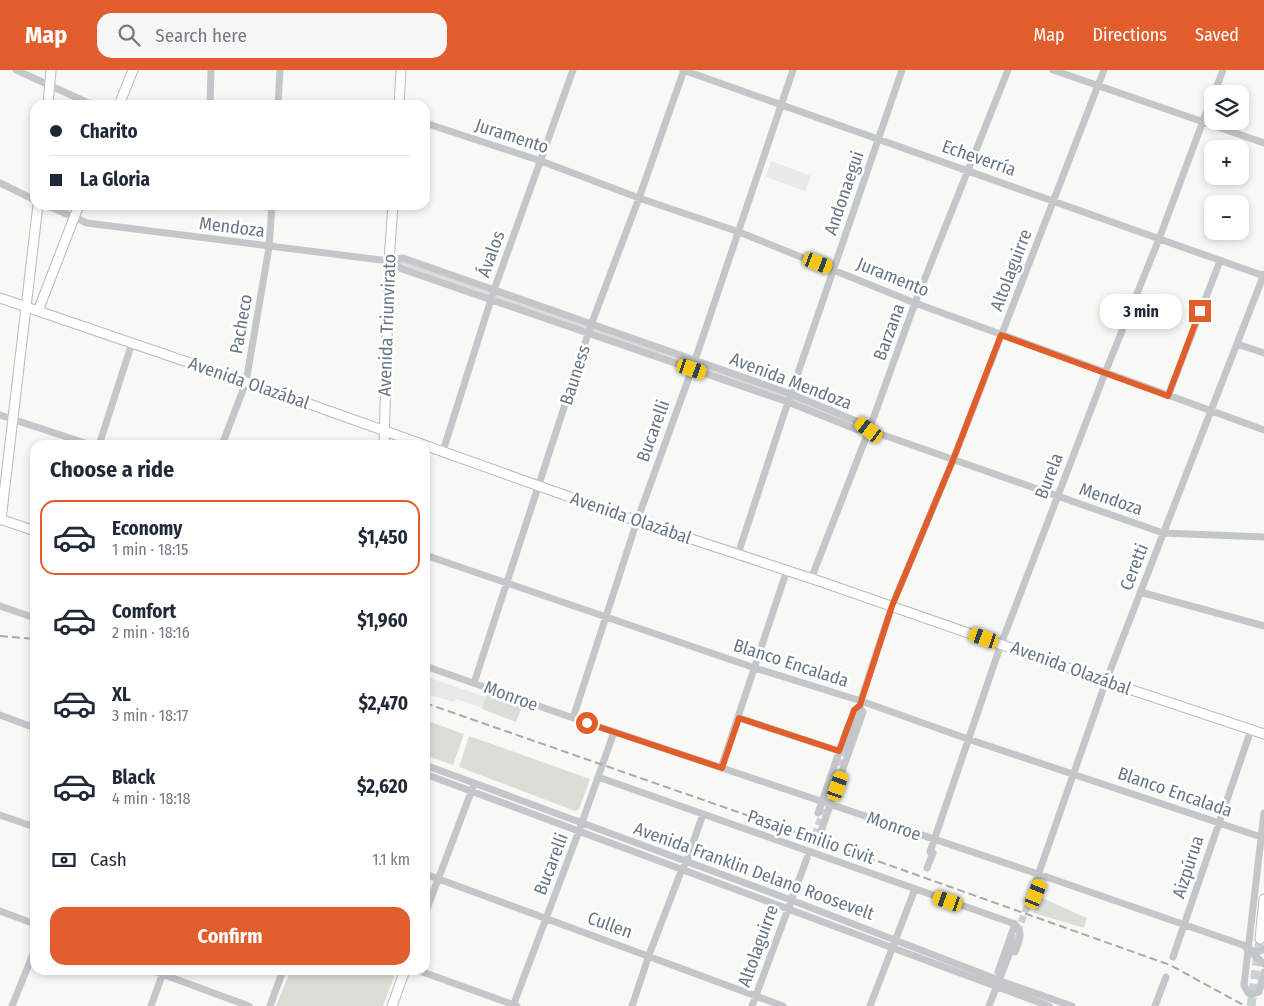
<!DOCTYPE html>
<meta charset="utf-8">
<style>
body{margin:0;font-family:"Fira Sans Condensed",sans-serif;background:#f6f6f7;color:#1f2937;height:100vh;display:flex;flex-direction:column;font-size:19px;white-space:nowrap}
*{box-sizing:border-box;margin:0}
p{font-size:16px;color:#747a83}
.icon{flex:none;width:28px;height:28px;fill:none;stroke:currentColor;stroke-width:2;stroke-linecap:round;stroke-linejoin:round}
.map{position:relative;flex:1;overflow:hidden}
.side{position:absolute;left:30px;top:370px;width:400px;height:535px;display:flex;flex-direction:column;background:#fff;border-radius:15px;box-shadow:0 2px 8px #0003}
.side>*{flex:none}
.top-card{position:absolute;left:30px;top:30px;width:400px;height:110px;border-radius:15px;box-shadow:0 2px 8px #0003;display:grid;align-content:center;height:110px;padding:0 20px;background:#fff}
.controls{position:absolute;left:1204px;top:15px;display:grid;gap:10px}
.controls a{display:grid;place-items:center;width:45px;height:45px;border-radius:10px;background:#fff;box-shadow:0 2px 8px #0003;font-size:25px}
.end{position:absolute;width:22px;height:22px;margin:-11px;border:6px solid #e15d2c;background:#fff;box-shadow:0 0 0 2px #fff}
.from{border-radius:50%}
.bubble{position:absolute;height:35px;border-radius:15px;background:#fff;box-shadow:0 2px 8px #0003;font-size:16px;font-weight:700;line-height:35px;text-align:center}
.car{position:absolute;width:15px;height:30px;margin:-15px -8px;border-radius:6px;box-shadow:0 0 4px 1px #0007;background:linear-gradient(#f5c518 24%,#345 0 40%,#f5c518 0 76%,#345 0 86%,#f5c518 0)}
.top-card b{display:flex;align-items:center;gap:18px;height:48px;font-size:19px}
.top-card b+b{border-top:1px solid #e0e1e3}
.top-card i{width:12px;height:12px;background:#1f2937}
ul{padding:0;list-style:none}
li{display:flex;align-items:center;gap:15px;height:75px;margin:0 10px 8px;padding:0 10px;border:2px solid transparent;border-radius:15px}
li div{flex:1}
li b{display:block;font-size:19px}
li em{font-style:normal;font-weight:700}
li.active{border-color:#e15d2c}
li>.icon{width:45px;height:45px;stroke-width:1.5}
h2{padding:0 20px;font-size:22px;line-height:60px}
.pay{display:flex;align-items:center;gap:12px;height:55px;padding:0 20px;font-size:19px}
.pay p{margin-inline-start:auto}
.button{display:flex;gap:10px;margin-top:auto;padding:10px 20px}
.button a{flex:1;height:58px;border-radius:15px;background:#e15d2c;color:#fff;font-size:20px;font-weight:700;line-height:58px;text-align:center}
header{display:flex;align-items:center;gap:30px;box-sizing:border-box;height:70px;padding:0 25px;background:#e15d2c;color:#fff}
header strong{font-size:24px}
nav{display:flex;gap:28px;margin-inline-start:auto;font-size:18px}
.search{width:350px;height:45px;background:#f6f6f7;display:flex;align-items:center;gap:12px;box-sizing:border-box;padding:0 18px;border-radius:15px;color:#747a83;font-size:19px}
.map>svg:first-child{display:block}
</style>
<header>
<strong>Map</strong>
<div class="search"><svg class="icon" aria-label="search" viewBox="0 0 24 24"><circle cx="10" cy="10" r="6"/><path d="M15 15l6 6"/></svg>Search here</div>
<nav><a>Map</a><a>Directions</a><a>Saved</a></nav>
</header>
<div class="map">
<svg width="1264" height="936" viewBox="0 0 1264 936">
<rect width="100%" height="100%" fill="#f8f8f5"/>
<path fill="#e8eae8" d="M771,91l40,15 -6,15 -39,-14z
M425,606l61,21 -3,11 -27,-9 -2,3 -28,-8z"/>
<path fill="#d9dfd6" d="M403,188l388,136 78,36h-11l-469,-169z
M487,624l35,12 -6,16 -34,-13z
M425,650l39,14 -11,31 -28,-10z
M469,666l121,43 -11,30 -4,2 -116,-44z
M1040,827l47,21 -3,10 -50,-15z
M291,900h98l5,7 -11,29h-107z"/>
<g fill="none" stroke-linecap="round" stroke-linejoin="round">
<path stroke="#ccd1d4" stroke-width="7" stroke-dasharray="7 3.5" stroke-linecap="butt" d="M808,785l37,-107
M1014,872l15,-41"/>
<path stroke="#ccd1d4" stroke-width="9" stroke-dasharray="9 4.5" stroke-linecap="butt" d="M1251,936l9,-67"/>
<g stroke="#b6babe" stroke-width="11">
<path id="major" d="M48,35l3,-35
M119,35l14,-35
M399,35l2,-35
M0,228l301,103 336,120 185,61 298,104 144,48
M38,241l41,-106
M384,375l5,-184 4,-56
M0,449l35,12
M1,450l37,-315
M1260,869l4,-40
M392,936l13,-36"/>
</g>
<path stroke="#c3c7ca" stroke-width="7" d="M16,0l77,35
M683,0l581,206
M1053,0l211,73
M1214,24l9,-24
M210,35l1,-35
M278,35l2,-35
M425,53l116,38 98,37 100,34 176,71 349,127
M0,113l35,17
M46,135l41,18 302,38 14,-3 388,136 70,29 8,7 294,103 101,4
M389,191l13,8 386,133 70,28h11
M1237,274l27,9
M1168,326l52,-135
M0,345l91,30
M99,375l33,-102
M222,375l24,-63 23,-135 3,-42
M443,381l51,-161 79,-220
M738,484l50,-152 114,-332
M425,485l330,113 106,33 107,38 293,98
M811,509l58,-149 46,-127 93,-233
M1140,522l124,34
M0,536l35,12
M425,596l148,52 465,156 205,71 21,19
M474,613l117,-358 48,-127 45,-128
M0,645l35,13
M573,648l64,-197 55,-152 101,-299
M739,648l100,33
M845,678l47,-142 61,-146 151,-390
M425,695l366,135 218,84 63,22
M721,698l66,-198
M425,704l624,232
M598,707l417,147
M818,743l30,-87
M1264,743l-20,172 4,8 5,1 6,-2 5,-20
M0,745l35,12
M821,761l42,-119 -4,-6
M927,798l6,-15 -3,-1 71,-208 104,-271 54,-134 53,-142
M425,804l358,132
M1029,831l77,-220 158,-407
M0,841l35,13
M425,844l48,-127
M1249,880l9,2 6,-3
M1015,882c4,-11 9,-18 0,-28
M1173,887l78,-227
M151,900l98,36
M417,900l100,36
M998,902l17,-48
M12,936l23,-57
M151,936l13,-36
M270,936l13,-36
M513,936l66,-175 35,-99
M632,936l17,-51 33,-86 4,-6 17,-49
M752,936l55,-148
M870,936l45,-117
M989,936l25,-64
M1155,936l11,-29"/>
<use href="#major" stroke="#fff" stroke-width="9"/>
<path stroke="#a6abb1" stroke-width="2" stroke-dasharray="8 4" stroke-linecap="butt" d="M0,566l35,3
M425,633l399,139 346,123 75,41"/>
</g>
<g fill="none" stroke-linecap="round" stroke-linejoin="round">
<path stroke="#e15d2c" stroke-width="6" d="M587,653l135,45 17,-50 100,33 15,-41 6,-5 32,-99 61,-146 48,-125 167,61 32,-85"/>
</g>
<g text-anchor="middle" stroke-width="5" stroke-linejoin="round" paint-order="stroke">
<g font-size="18" fill="#677786" stroke="#fff">
<text transform="translate(512 66) rotate(18)" y="6">Juramento</text>
<text transform="translate(979 88) rotate(19)" y="6">Echeverría</text>
<text transform="translate(844 123) rotate(-71)" y="6">Andonaegui</text>
<text transform="translate(232 157) rotate(7)" y="6">Mendoza</text>
<text transform="translate(491 184) rotate(-70)" y="6">Ávalos</text>
<text transform="translate(1011 200) rotate(-69)" y="6">Altolaguirre</text>
<text transform="translate(893 207) rotate(22)" y="6">Juramento</text>
<text transform="translate(241 254) rotate(-80)" y="6">Pacheco</text>
<text transform="translate(387 255) rotate(-88)" y="6">Avenida Triunvirato</text>
<text transform="translate(889 262) rotate(-70)" y="6">Barzana</text>
<text transform="translate(575 305) rotate(-72)" y="6">Bauness</text>
<text transform="translate(791 311) rotate(21)" y="6">Avenida Mendoza</text>
<text transform="translate(249 313) rotate(19)" y="6">Avenida Olazábal</text>
<text transform="translate(653 361) rotate(-70)" y="6">Bucarelli</text>
<text transform="translate(1049 406) rotate(-69)" y="6">Burela</text>
<text transform="translate(1111 429) rotate(19)" y="6">Mendoza</text>
<text transform="translate(631 448) rotate(19)" y="6">Avenida Olazábal</text>
<text transform="translate(1134 497) rotate(-69)" y="6">Ceretti</text>
<text transform="translate(791 593) rotate(18)" y="6">Blanco Encalada</text>
<text transform="translate(1071 598) rotate(20)" y="6">Avenida Olazábal</text>
<text transform="translate(511 626) rotate(20)" y="6">Monroe</text>
<text transform="translate(1175 722) rotate(19)" y="6">Blanco Encalada</text>
<text transform="translate(894 756) rotate(19)" y="6">Monroe</text>
<text transform="translate(811 767) rotate(19)" y="6">Pasaje Emilio Civit</text>
<text transform="translate(551 794) rotate(-69)" y="6">Bucarelli</text>
<text transform="translate(1188 797) rotate(-72)" y="6">Aizpúrua</text>
<text transform="translate(754 801) rotate(20)" y="6">Avenida Franklin Delano Roosevelt</text>
<text transform="translate(610 855) rotate(20)" y="6">Cullen</text>
<text transform="translate(758 876) rotate(-70)" y="6">Altolaguirre</text>
</g>
</g>
</svg>
<div class="controls">
<a><svg class="icon" aria-label="layers" viewBox="0 0 24 24"><path d="M12 4l9 5-9 5-9-5zM3 14l9 5 9-5"/></svg></a>
<a>+</a>
<a>−</a>
</div>
<i class="end from" style="left:587px;top:653px"></i>
<i class="end" style="left:1200px;top:241px"></i>
<div class="bubble" style="left:1100px;top:224px;width:82px">3 min</div>
<i class="car" style="left:818px;top:193px;rotate:111deg"></i>
<i class="car" style="left:692px;top:299px;rotate:109deg"></i>
<i class="car" style="left:869px;top:360px;rotate:308deg"></i>
<i class="car" style="left:984px;top:568px;rotate:289deg"></i>
<i class="car" style="left:838px;top:716px;rotate:19deg"></i>
<i class="car" style="left:1036px;top:824px;rotate:22deg"></i>
<i class="car" style="left:948px;top:831px;rotate:289deg"></i>
<div class="top-card">
<b><i class="from"></i>Charito</b>
<b><i></i>La Gloria</b>
</div>
<section class="side">
<h2>Choose a ride</h2>
<ul>
<li class="active"><svg class="icon" aria-label="car" viewBox="0 0 24 24"><path d="M5 17H2v-5l4-1 3-4h7l3 4 3 1v5h-3M9 17h6M6 11h13"/><circle cx="7" cy="17" r="2"/><circle cx="17" cy="17" r="2"/></svg><div><b>Economy</b><p>1 min · 18:15</p></div><em>$1,450</em></li>
<li><svg class="icon" aria-label="car" viewBox="0 0 24 24"><path d="M5 17H2v-5l4-1 3-4h7l3 4 3 1v5h-3M9 17h6M6 11h13"/><circle cx="7" cy="17" r="2"/><circle cx="17" cy="17" r="2"/></svg><div><b>Comfort</b><p>2 min · 18:16</p></div><em>$1,960</em></li>
<li><svg class="icon" aria-label="car" viewBox="0 0 24 24"><path d="M5 17H2v-5l4-1 3-4h7l3 4 3 1v5h-3M9 17h6M6 11h13"/><circle cx="7" cy="17" r="2"/><circle cx="17" cy="17" r="2"/></svg><div><b>XL</b><p>3 min · 18:17</p></div><em>$2,470</em></li>
<li><svg class="icon" aria-label="car" viewBox="0 0 24 24"><path d="M5 17H2v-5l4-1 3-4h7l3 4 3 1v5h-3M9 17h6M6 11h13"/><circle cx="7" cy="17" r="2"/><circle cx="17" cy="17" r="2"/></svg><div><b>Black</b><p>4 min · 18:18</p></div><em>$2,620</em></li>
</ul>
<div class="pay"><svg class="icon" aria-label="cash" viewBox="0 0 24 24"><path d="M3 7h18v10H3z"/><circle cx="12" cy="12" r="2"/></svg>Cash<p>1.1 km</p></div>
<div class="button"><a>Confirm</a></div>
</section>
</div>
